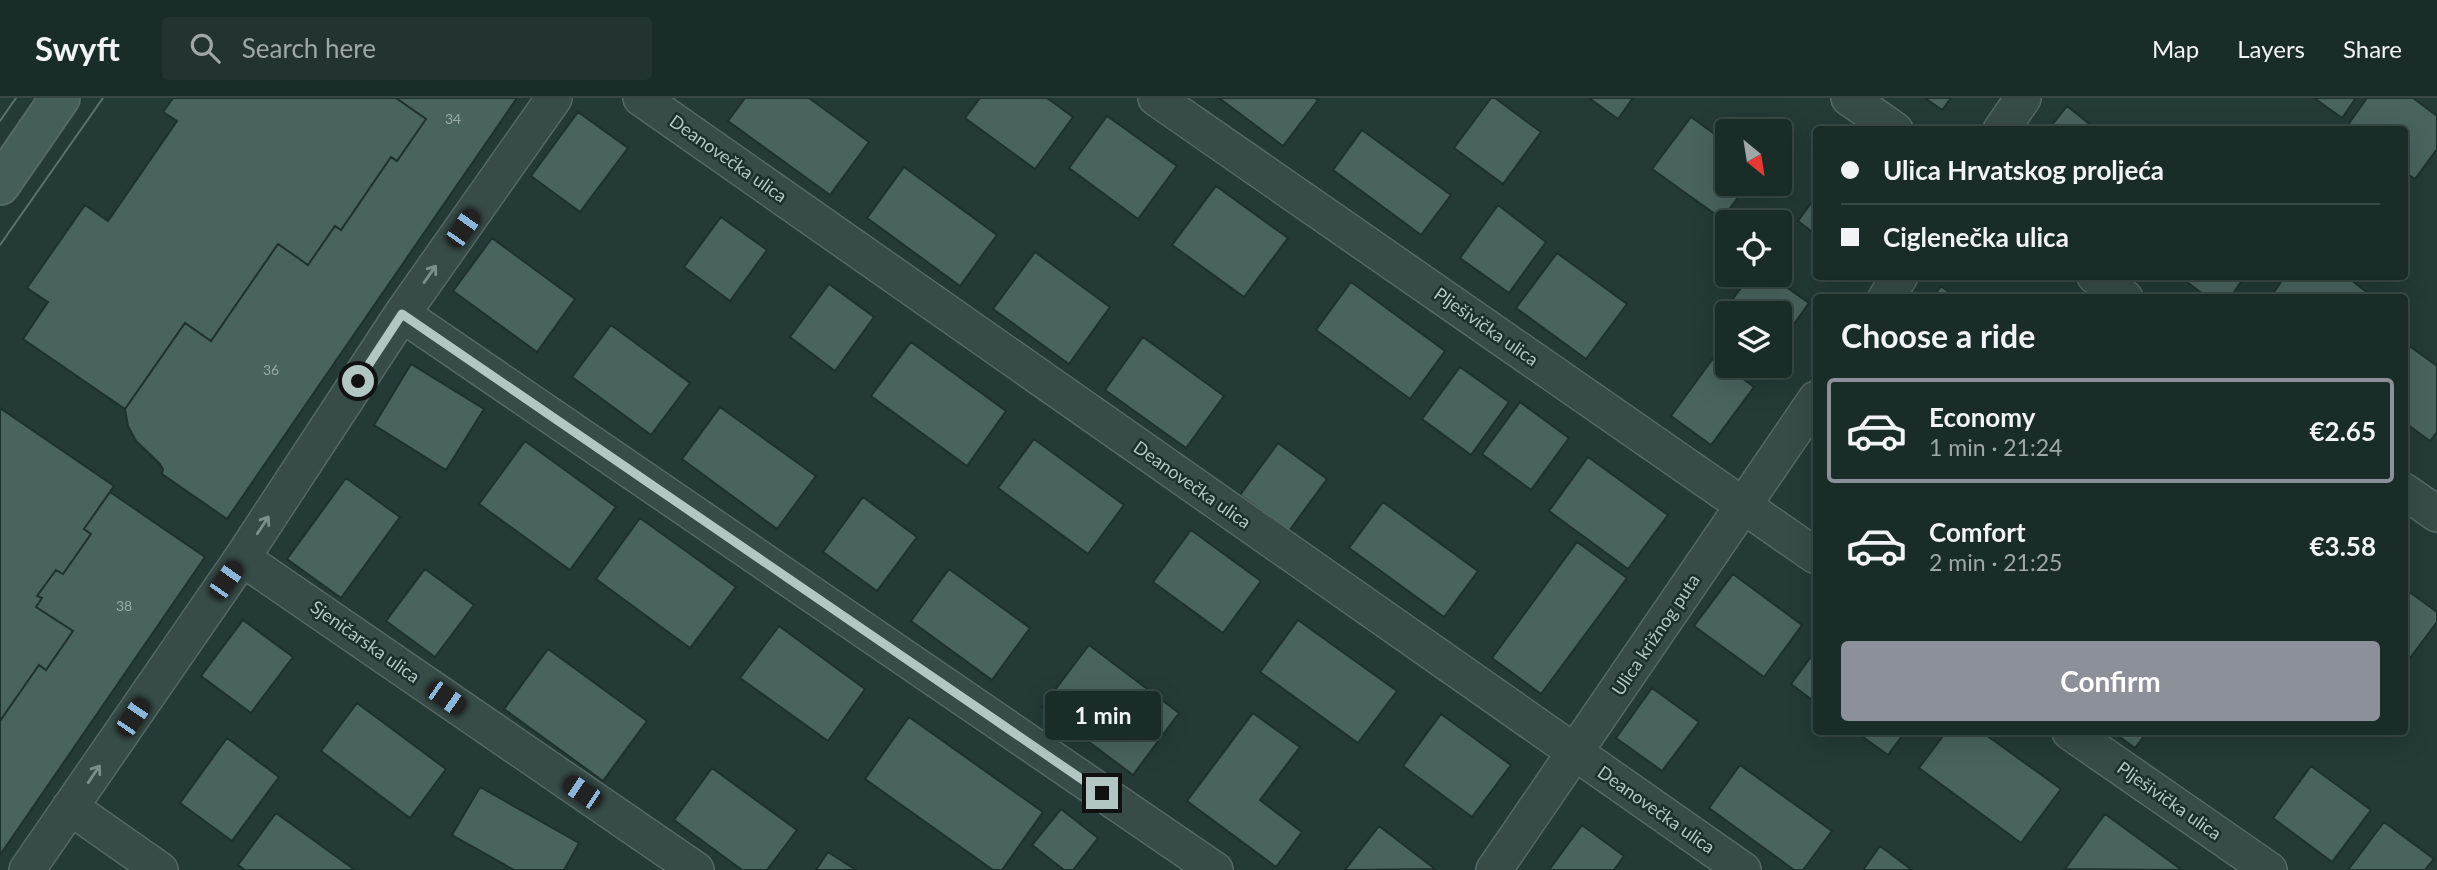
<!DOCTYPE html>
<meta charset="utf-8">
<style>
body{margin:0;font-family:Lato,sans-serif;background:#233430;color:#f1f3f6;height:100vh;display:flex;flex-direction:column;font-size:26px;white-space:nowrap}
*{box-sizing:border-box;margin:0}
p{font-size:23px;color:#9fa7a8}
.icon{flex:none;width:38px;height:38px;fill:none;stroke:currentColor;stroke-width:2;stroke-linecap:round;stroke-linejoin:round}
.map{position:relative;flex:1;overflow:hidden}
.details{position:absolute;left:1813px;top:196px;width:595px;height:441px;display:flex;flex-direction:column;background:#1a2c28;border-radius:7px;box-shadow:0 7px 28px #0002,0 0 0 2px #384845}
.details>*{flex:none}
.banner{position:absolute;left:1813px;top:28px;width:595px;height:154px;border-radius:7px;box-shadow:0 7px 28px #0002,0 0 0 2px #384845;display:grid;align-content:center;height:154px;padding:0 28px;background:#1a2c28}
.needle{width:46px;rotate:150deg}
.buttons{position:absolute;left:1715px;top:21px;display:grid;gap:14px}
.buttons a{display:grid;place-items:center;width:77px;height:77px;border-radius:7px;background:#1a2c28;box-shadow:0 7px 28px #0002,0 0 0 2px #384845;font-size:35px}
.end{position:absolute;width:32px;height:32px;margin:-16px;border:9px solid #b2c6c3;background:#111;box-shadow:0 0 0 4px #111}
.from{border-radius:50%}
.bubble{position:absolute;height:49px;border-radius:7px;background:#1a2c28;box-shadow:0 7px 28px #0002,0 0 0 2px #384845;font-size:23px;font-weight:700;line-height:49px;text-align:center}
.car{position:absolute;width:21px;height:42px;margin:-21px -10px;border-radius:9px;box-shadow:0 0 5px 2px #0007;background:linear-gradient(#222 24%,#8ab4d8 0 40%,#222 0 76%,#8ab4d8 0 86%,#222 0)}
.banner b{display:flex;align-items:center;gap:24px;height:66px;font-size:26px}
.banner b+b{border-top:2px solid #384845}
.banner i{width:18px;height:18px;background:#f1f3f6}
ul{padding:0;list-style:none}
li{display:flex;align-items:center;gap:21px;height:105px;margin:0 14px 10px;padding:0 14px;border:4px solid transparent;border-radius:7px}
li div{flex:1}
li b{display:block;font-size:26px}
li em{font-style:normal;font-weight:700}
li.active{border-color:#8c9099}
li>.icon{width:63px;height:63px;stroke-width:1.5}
h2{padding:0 28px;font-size:32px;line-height:84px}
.button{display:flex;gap:14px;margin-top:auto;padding:14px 28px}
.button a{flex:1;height:80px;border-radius:7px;background:#8c9099;color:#fff;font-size:28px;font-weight:700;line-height:80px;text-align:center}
header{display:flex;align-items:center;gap:42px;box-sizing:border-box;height:98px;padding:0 35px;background:#1a2c28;border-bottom:2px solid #384845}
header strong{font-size:33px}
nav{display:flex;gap:38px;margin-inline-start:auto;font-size:24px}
.search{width:490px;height:63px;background:#233430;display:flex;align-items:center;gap:18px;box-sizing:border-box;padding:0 24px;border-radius:7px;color:#9fa7a8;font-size:26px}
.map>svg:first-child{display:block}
</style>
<header>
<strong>Swyft</strong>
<div class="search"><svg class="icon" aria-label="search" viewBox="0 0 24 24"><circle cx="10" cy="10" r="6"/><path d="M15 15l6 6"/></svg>Search here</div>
<nav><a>Map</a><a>Layers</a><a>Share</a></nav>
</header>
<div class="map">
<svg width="2437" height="772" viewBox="0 0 2437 772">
<rect width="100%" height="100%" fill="#233a36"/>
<path fill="#49635f" stroke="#1e312e" stroke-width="2" d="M173,0h223l30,21 -29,42 -6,-4 -50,73 -6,-4 -27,39 -30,-21 -67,97 -26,-18 -60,86 -102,-70 25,-37 -21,-14 58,-83 23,16 69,-100 -14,-9z
M396,0h121l-290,421 -65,-45 1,-5 -4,-6 -23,-22 -8,-15 -3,-17 60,-86 26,18 67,-97 30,21 27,-39 6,4 50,-73 6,4 29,-42z
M745,0h64l60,44 -39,53 -102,-74z
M980,0h67l26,19 -38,52 -70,-51z
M1219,0h96l3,2 -35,46z
M1491,0h4l46,34 -38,52 -49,-36z
M1589,0h44l-15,21z
M1925,0h26l-9,12z
M2314,0h42l-14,20z
M2367,0h46l24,18v33l-22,30 -11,-7v-42l-59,-1z
M2067,8l30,24h-49z
M578,14l50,36 -48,64 -49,-36z
M1107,18l70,50 -39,53 -69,-51z
M1691,19l36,26v41h21l-26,35 -70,-50z
M1362,32l89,65 -30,40 -88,-65z
M904,69l93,68 -37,51 -93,-68z
M1216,88l72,52 -44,59 -72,-52z
M1816,98v39l-18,-14z
M1498,107l48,37 -37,51 -49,-35z
M721,119l46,33 -37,51 -46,-34z
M492,140l83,61 -38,53 -84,-61z
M1035,154l75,55 -41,57 -76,-55z
M1557,155l70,51 -41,55 -70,-51z
M1751,177h18l40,28 -29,40v-30h-53v4l-5,-4z
M2179,178h66l-15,22h-22z
M2285,178h61l28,22h-104z
M1351,184l94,69 -35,48 -94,-69z
M829,186l45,33 -39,54 -45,-34z
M1941,188l16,12h-25z
M611,227l79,58 -39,52 -79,-58z
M1143,239l81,59 -38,52 -81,-58z
M911,244l95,69 -39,55 -96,-70z
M2404,244l33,24v66l-7,9 -26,-19z
M1714,259l40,30 -43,58 -40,-29z
M411,266l73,45 -38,61 -72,-45z
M1460,269l49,35 -38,53 -49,-36z
M1520,304l49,36 -38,52 -49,-36z
M720,309l96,69 -39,53 -95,-70z
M0,310l114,78 -30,43 7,5 -28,40 -7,-4 -19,26 5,2 -6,9 37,24 -27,39 -7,-5 -39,56z
M1034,341l90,66 -36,49 -90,-66z
M525,343l91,66 -46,63 -91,-66z
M1278,345l49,36 -38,52 -49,-36z
M1588,359l80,58 -40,54 -79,-58z
M346,380l54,39 -59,81 -54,-39z
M110,394l95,65 -205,298v-134l39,-56 7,5 27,-39 -37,-24 6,-9 -5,-2 19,-26 7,4 28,-40 -7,-5z
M863,399l54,40 -40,54 -54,-39z
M1383,404l95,69 -34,46 -95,-69z
M640,420l96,69 -46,61 -94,-69z
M1191,432l70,51 -38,52 -70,-51z
M1577,444l50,36 -86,116 -49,-36z
M425,471l49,36 -39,52 -49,-36z
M949,471l81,59 -38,52 -81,-59z
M1733,476l69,51 -38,52 -70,-51z
M2404,490l33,24v10l-33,44z
M243,522l50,37 -42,56 -50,-37z
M1298,522l99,71 -39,52 -98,-71z
M779,528l86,63 -37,52 -88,-63z
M1089,547l90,68 -46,62 -91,-68z
M548,551l99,72 -44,60 -99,-72z
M1816,552v53l-25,-19z
M1652,590l47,34 -37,49 -46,-33z
M357,605l89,66 -36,49 -89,-67z
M1253,615l47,34 -40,53 42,32 -26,35 -89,-66z
M1441,616l70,51 -39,52 -69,-51z
M909,619l134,95 -41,58h-9l-128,-91z
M1856,634h49l-17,23z
M1946,634h36l79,57 -40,54 -102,-75z
M2113,634h34l-12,16z
M227,640l52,39 -47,64 -52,-38z
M1740,667l92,66 -29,39h-9l-85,-62z
M2311,668l60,44 -39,52 -59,-44z
M712,670l85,62 -30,40h-25l-68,-50z
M480,689l99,56 -15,27h-50l-62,-35z
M1061,711l37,29 -25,32h-9l-32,-25z
M276,715l79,57h-110l-7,-5z
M2105,716l77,56 -117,-1z
M2384,724l50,37 -9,11h-77z
M1582,727l42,31 -10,14h-65z
M1379,728l56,43 -90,1z
M1880,748l32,24h-49z
M828,754l28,18h-40z"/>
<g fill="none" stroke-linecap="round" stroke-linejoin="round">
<g stroke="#556865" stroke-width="38">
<path id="street" d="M641,0l1102,772
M1156,0l660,458
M1849,0l46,32
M2001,32l22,-32
M2095,178l30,22
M1886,200l14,-22
M402,216l813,556
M2404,393l33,23
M242,460l454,312
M2070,634l199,138
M70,709l90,63
M27,772l215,-312 160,-244 152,-216
M1494,772l322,-471"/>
</g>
<g stroke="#556865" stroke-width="42">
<path id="secondary" d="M0,87l60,-87"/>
</g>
<use href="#street" stroke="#374b47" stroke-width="35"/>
<use href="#secondary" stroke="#455e5a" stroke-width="38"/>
<path stroke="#59726d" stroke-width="2" d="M0,23l16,-23
M0,147l103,-147"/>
</g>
<defs><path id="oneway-shaft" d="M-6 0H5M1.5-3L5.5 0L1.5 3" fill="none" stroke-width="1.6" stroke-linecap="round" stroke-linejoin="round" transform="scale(1.75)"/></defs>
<g stroke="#7b8f8b">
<use href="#oneway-shaft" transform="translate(430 176) rotate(-55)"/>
<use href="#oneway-shaft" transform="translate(263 427) rotate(-57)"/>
<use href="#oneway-shaft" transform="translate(94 676) rotate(-56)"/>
</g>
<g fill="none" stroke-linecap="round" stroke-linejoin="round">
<path stroke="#b2c6c3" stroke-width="9" d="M358,283l44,-67 700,479"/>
</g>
<g text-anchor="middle" stroke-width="5" stroke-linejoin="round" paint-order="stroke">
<g font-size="14" fill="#98adaa">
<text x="453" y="26">34</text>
<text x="271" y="277">36</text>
<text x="124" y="513">38</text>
</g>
<g font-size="18" fill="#b2c6c3" stroke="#1c2f2c">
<text transform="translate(728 61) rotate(35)" y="6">Deanovečka ulica</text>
<text transform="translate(1486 229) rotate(35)" y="6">Plješivička ulica</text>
<text transform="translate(1192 387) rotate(35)" y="6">Deanovečka ulica</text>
<text transform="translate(1656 537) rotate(-56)" y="6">Ulica križnog puta</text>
<text transform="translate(365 544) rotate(35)" y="6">Sjeničarska ulica</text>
<text transform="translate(2169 703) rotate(35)" y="6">Plješivička ulica</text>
<text transform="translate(1656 712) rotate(35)" y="6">Deanovečka ulica</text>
</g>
</g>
</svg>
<div class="buttons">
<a><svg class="needle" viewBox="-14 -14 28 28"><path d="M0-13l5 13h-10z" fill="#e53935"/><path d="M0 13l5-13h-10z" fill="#9fa7a8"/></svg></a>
<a><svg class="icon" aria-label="locate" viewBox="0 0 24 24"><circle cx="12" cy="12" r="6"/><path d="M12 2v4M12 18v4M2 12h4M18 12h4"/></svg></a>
<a><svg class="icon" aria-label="layers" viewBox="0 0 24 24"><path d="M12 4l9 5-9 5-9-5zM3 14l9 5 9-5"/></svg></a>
</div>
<i class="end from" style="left:358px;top:283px"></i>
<i class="end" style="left:1102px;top:695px"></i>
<div class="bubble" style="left:1045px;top:593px;width:116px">1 min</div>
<i class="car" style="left:463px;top:130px;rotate:35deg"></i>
<i class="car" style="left:226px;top:482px;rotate:35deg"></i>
<i class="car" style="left:446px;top:600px;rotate:125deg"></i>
<i class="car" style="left:133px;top:619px;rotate:34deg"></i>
<i class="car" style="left:582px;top:694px;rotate:304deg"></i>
<div class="banner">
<b><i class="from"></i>Ulica Hrvatskog proljeća</b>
<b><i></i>Ciglenečka ulica</b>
</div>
<section class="details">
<h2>Choose a ride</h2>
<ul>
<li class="active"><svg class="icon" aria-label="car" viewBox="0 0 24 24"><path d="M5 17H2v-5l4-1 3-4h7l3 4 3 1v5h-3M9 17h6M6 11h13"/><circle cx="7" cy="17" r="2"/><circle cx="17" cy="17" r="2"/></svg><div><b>Economy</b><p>1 min · 21:24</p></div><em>€2.65</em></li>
<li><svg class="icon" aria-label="car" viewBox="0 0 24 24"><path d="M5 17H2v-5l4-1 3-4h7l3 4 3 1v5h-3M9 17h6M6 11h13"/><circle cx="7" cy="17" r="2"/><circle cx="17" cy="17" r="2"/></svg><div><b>Comfort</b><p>2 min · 21:25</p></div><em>€3.58</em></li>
</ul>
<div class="button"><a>Confirm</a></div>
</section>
</div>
